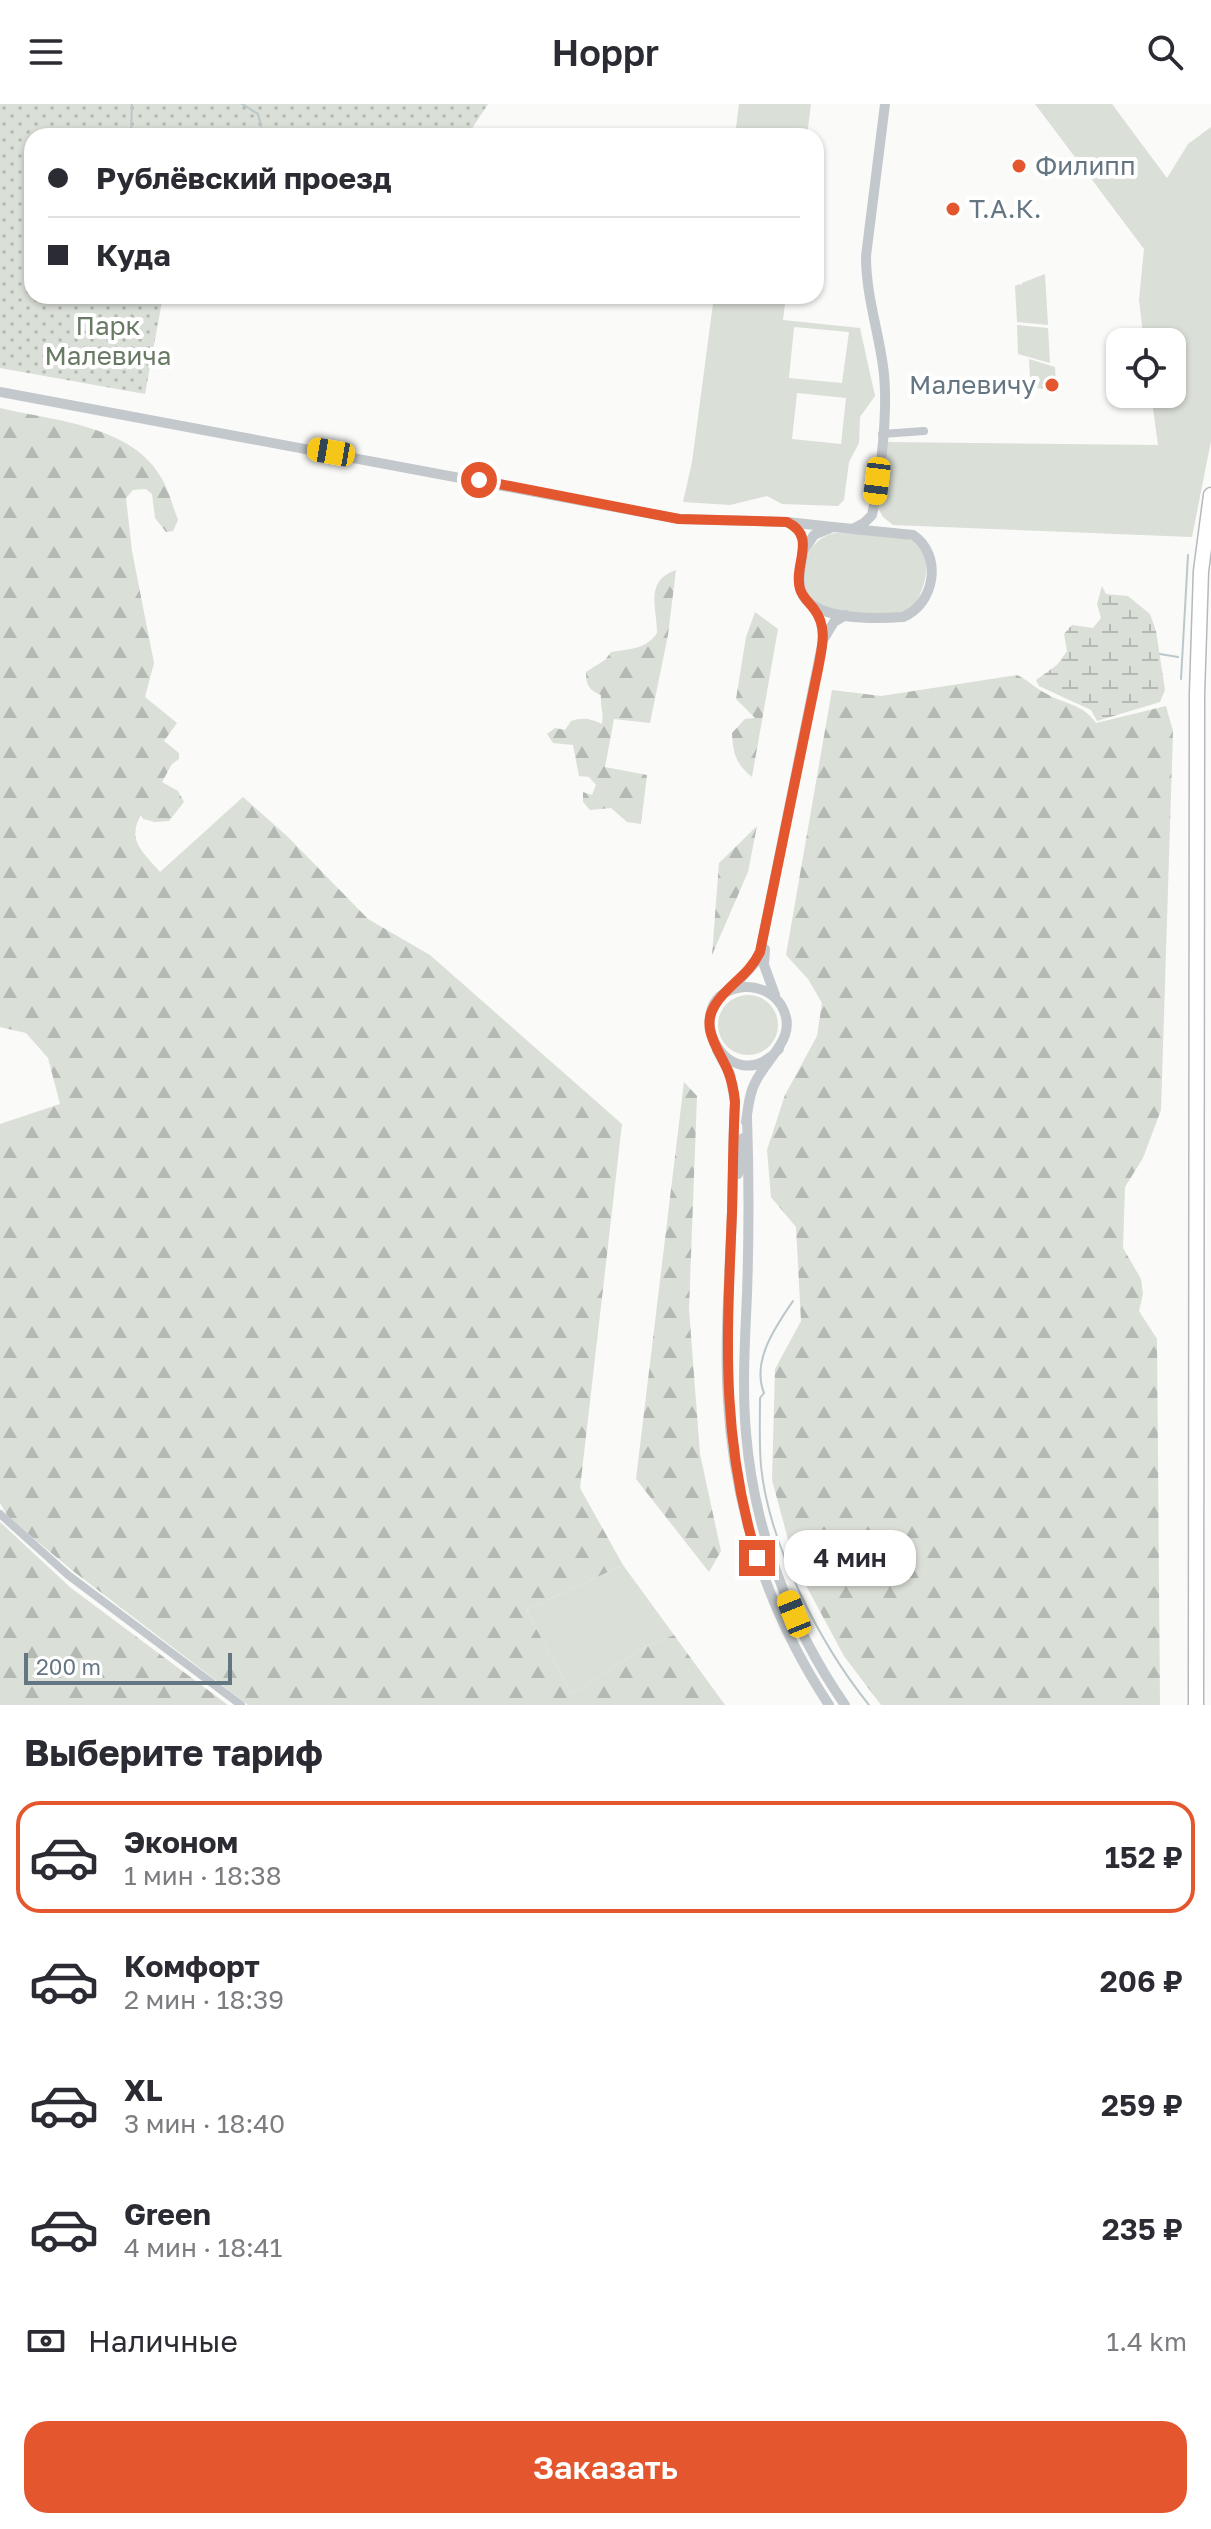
<!DOCTYPE html>
<html lang="ru">
<meta charset="utf-8">
<style>
body{margin:0;font-family:"Golos Text",sans-serif;background:#f7f7f7;color:#2b2b33;height:100vh;display:flex;flex-direction:column;font-size:30px;white-space:nowrap}
*{box-sizing:border-box;margin:0}
p{font-size:26px;color:#7c7c81}
.icon{flex:none;width:44px;height:44px;fill:none;stroke:currentColor;stroke-width:2;stroke-linecap:round;stroke-linejoin:round}
.map{position:relative;height:1601px;overflow:hidden}
.drawer{display:flex;flex-direction:column;background:#fff;flex:1}
.drawer>*{flex:none}
.top-card{position:absolute;left:24px;top:24px;width:800px;height:176px;border-radius:24px;box-shadow:0 2px 6px #0004;display:grid;align-content:center;height:176px;padding:0 24px;background:#fff}
.controls{position:absolute;left:1106px;top:224px;display:grid;gap:16px}
.controls a{display:grid;place-items:center;width:80px;height:80px;border-radius:16px;background:#fff;box-shadow:0 2px 6px #0004;font-size:40px}
.scale{position:absolute;left:24px;bottom:20px;width:208px;box-sizing:border-box;padding-left:8px;border:4px solid #657683;border-top:0;font-size:22px;line-height:28px;white-space:nowrap;color:#657683;-webkit-text-stroke:6px #fff;paint-order:stroke}
.end{position:absolute;width:36px;height:36px;margin:-18px;border:10px solid #e4572e;background:#fff;box-shadow:0 0 0 4px #fff}
.from{border-radius:50%}
.bubble{position:absolute;height:56px;border-radius:24px;background:#fff;box-shadow:0 2px 6px #0004;font-size:26px;font-weight:600;line-height:56px;text-align:center}
.car{position:absolute;width:24px;height:48px;margin:-24px -12px;border-radius:10px;box-shadow:0 0 6px 2px #0007;background:linear-gradient(#f5c518 24%,#345 0 40%,#f5c518 0 76%,#345 0 86%,#f5c518 0)}
.top-card b{display:flex;align-items:center;gap:28px;height:76px;font-size:30px}
.top-card b+b{border-top:2px solid #e1e1e2}
.top-card i{width:20px;height:20px;background:#2b2b33}
ul{padding:0;list-style:none}
li{display:flex;align-items:center;gap:24px;height:112px;margin:0 16px 12px;padding:0 8px;border:4px solid transparent;border-radius:24px}
li div{flex:1}
li b{display:block;font-size:30px}
li em{font-style:normal;font-weight:600}
li.current{border-color:#e4572e}
li>.icon{width:72px;height:72px;stroke-width:1.5}
h2{padding:0 24px;font-size:36px;line-height:96px}
.pay{display:flex;align-items:center;gap:20px;height:88px;padding:0 24px;font-size:30px}
.pay p{margin-inline-start:auto}
.action{display:flex;gap:16px;margin-top:auto;padding:16px 24px}
.action a{flex:1;height:92px;border-radius:24px;background:#e4572e;color:#fff;font-size:32px;font-weight:600;line-height:92px;text-align:center}
header{display:flex;justify-content:space-between;align-items:center;height:104px;padding:0 24px;background:#fff;font-size:36px;font-weight:600}
.map>svg:first-child{display:block}
</style>
<header><svg class="icon" aria-label="menu" viewBox="0 0 24 24"><path d="M4 6h16M4 12h16M4 18h16"/></svg>Hoppr<svg class="icon" aria-label="search" viewBox="0 0 24 24"><circle cx="10" cy="10" r="6"/><path d="M15 15l6 6"/></svg></header>
<div class="map">
<svg width="1211" height="1601" viewBox="0 0 1211 1601">
<defs>
<pattern id="forest-firs" width="22" height="20" patternUnits="userSpaceOnUse" patternTransform="scale(2)"><rect width="22" height="20" fill="#dadfd7"/><path d="M5 1l3.5 6h-7zM16 11l3.5 6h-7z" fill="#b4b9b4"/></pattern>
<pattern id="wetland-marsh" width="20" height="14" patternUnits="userSpaceOnUse" patternTransform="scale(2)"><rect width="20" height="14" fill="#dadfd7"/><path d="M1 5h8M5 5V1M11 12h8M15 12V8" fill="none" stroke="#b4b9b4"/></pattern>
<pattern id="park-dots" width="8" height="8" patternUnits="userSpaceOnUse" patternTransform="scale(2)"><rect width="8" height="8" fill="#dadfd7"/><path d="M2 2h.1M6 6h.1" fill="none" stroke="#b4b9b4" stroke-width="1.8" stroke-linecap="round"/></pattern>
</defs>
<rect width="100%" height="100%" fill="#fafaf8"/>
<path fill="#dadfd7" fill-rule="evenodd" d="M739,0h72l-4,32h-72z
M1035,0h77l55,74 21,-34 23,-17v314l-19,96 -299,-12 -10,-8 -5,-9 9,-66 271,3 -7,-51h21v-52h-28l-5,-42 5,-51z
M1045,170l3,51 -31,-3 -2,-36 5,-2 1,2 1,-3z
M714,192h72l-3,24 77,8 15,68 -15,21 -1,26 -10,19 -5,38 -6,6 -56,-2 -15,-8 -37,9 -47,-3 9,-40zM794,223l55,5 -7,51 -53,-5zM797,289l49,5 -5,46 -49,-5z
M1017,221l31,3 2,35 -32,-9z
M1029,255l26,8 1,16 -9,-2 2,9 -12,-2 2,-7 -2,-4 -7,1z
M836,429c21,1 50,-2 70,5 32,12 20,50 6,71 -5,2 -12,5 -18,6 -17,2 -68,-2 -80,-13 -24,-21 -7,-66 22,-69z
M718 921a30 30 0 1 1 60 0a30 30 0 1 1-60 0Z
M623,1461l51,70 -29,12 -73,47 -46,-84z"/>
<path fill="url(#forest-firs)" d="M0,304c54,13 133,17 162,71 7,12 11,28 16,41l-5,11 -7,1 -11,-14 -3,-24 -6,-5 -13,1 -7,8 6,53 22,112 -9,34 32,26 -13,18 15,12v6l-7,5 -10,18 16,9 6,11 -15,19 -14,1 -12,-3 -2,-4c-15,26 3,38 19,57l83,-75 45,40 80,82 62,36 192,169 -42,364 43,77 -97,45 46,84 73,-47 29,-12 51,70h-477l-175,-134 -64,-53 -9,-15v-379l60,-20 -12,-46 -22,-25 -26,-6z
M676,466l-8,65 -18,88 -36,-4 -9,48 42,8 -6,49 -14,-2 -16,-14 -21,2 -7,-8v-10l9,3 4,-10 -7,-8 -10,-1 -6,-31 -20,-2 -6,-9 8,-6 10,2 6,-9c13,-4 19,-2 31,3 2,-11 -2,-18 -1,-29 -12,-5 -15,-10 -15,-23l19,-12 6,-8c18,-3 36,-3 46,-19 0,-25 -13,-52 19,-63z
M755,508l23,17 -26,148c-16,-13 -19,-23 -20,-44l13,-14 10,-1 -19,-19 10,-62z
M1017,571c11,5 18,13 28,18 20,12 37,10 51,30l70,-17 7,25 -12,379 -18,48 -18,29 -2,61 18,31 2,15 -4,17 18,28 3,366h-279l-37,-49 -49,-91 -23,-85 3,-111 26,-48 -5,-94 -25,-30 -4,-47 18,-55 32,-59 5,-33 -14,-24 -22,-24 46,-265 49,6z
M757,722l-9,46 -36,83 7,-92z
M684,978l13,14 -8,213 11,145 21,97 -12,21 -73,-93z
M0,1418l71,66 157,117h-228z"/>
<path fill="url(#wetland-marsh)" d="M1102,482l4,8 22,2 22,18 6,17 9,59 -5,12 -63,19 -6,-11 -52,-24 -3,-6 21,-15 10,-14 -3,-17 8,-9 21,3 8,-10 -4,-14z"/>
<path fill="url(#park-dots)" d="M0,0h488l-21,32h-435v160h131l-18,98 -145,-26z"/>
<g fill="none" stroke-linecap="round" stroke-linejoin="round">
<path stroke="#bbc7cb" stroke-width="2" d="M242,0l16,10 3,12
M131,32l1,-32
M1160,550l18,3
M1181,575l7,-124
M793,1197c-17,25 -42,60 -29,92l-4,5c0,23 -1,46 1,68 8,79 59,178 108,239"/>
<g stroke="#b4b9bd" stroke-width="17">
<path id="trunk" d="M1196,1601l1,-1011 4,-123 10,-76"/>
</g>
<path stroke="#c3c8cc" stroke-width="8" d="M882,330l42,-3
M0,1410l68,61 173,130"/>
<path stroke="#c3c8cc" stroke-width="10" d="M0,288l679,127 108,3 46,5
M789,419c29,14 4,45 12,68 10,30 75,28 102,26 32,-13 40,-62 10,-82l-80,-8 -19,8 -10,15
M853,425l11,-6 8,-8c9,-41 17,-107 11,-149 -5,-37 -17,-71 -17,-110l19,-152
M765,845l-1,16 11,30
M732,884l22,-24 6,-12 63,-312 11,-18 12,-7
M717,946l13,24 5,28c-2,36 -2,73 -3,110 -2,63 -8,126 -4,189 6,109 41,213 101,304
M747,1013c2,59 2,118 0,177 -2,46 -5,93 -1,139 8,97 44,193 99,272
M746,1018c2,-13 3,-29 10,-41 12,-25 44,-45 25,-76 -8,-12 -22,-19 -37,-18 -71,7 -18,120 35,62
M738,1070l5,-36"/>
<use href="#trunk" stroke="#fff" stroke-width="14"/>
</g>
<g fill="none" stroke-linecap="round" stroke-linejoin="round">
<path stroke="#e4572e" stroke-width="10" d="M479,376l200,39 108,3c31,15 6,42 13,67 3,9 9,13 14,20 14,18 8,39 4,60l-58,283c-12,25 -32,32 -45,53 -15,24 4,44 13,66 4,10 6,20 7,31 -2,37 -2,73 -3,110 -5,125 -12,223 25,346"/>
</g>
<g fill="#e4572e" stroke="#fff" stroke-width="3">
<circle cx="1019" cy="62" r="8"/>
<circle cx="953" cy="105" r="8"/>
<circle cx="1052" cy="281" r="8"/>
</g>
<g text-anchor="middle" stroke-width="8" stroke-linejoin="round" paint-order="stroke">
<g font-size="26" fill="#657683" stroke="#fff" text-anchor="start">
<text x="1035" y="71">Филипп</text>
<text x="969" y="114">Т.А.К.</text>
<text x="1036" y="290" text-anchor="end">Малевичу</text>
</g>
<g font-size="26" fill="#687a64" stroke="#fff">
<text x="108" y="231">Парк<tspan x="108" dy="30">Малевича</tspan></text>
</g>
</g>
</svg>
<div class="controls">
<a><svg class="icon" aria-label="locate" viewBox="0 0 24 24"><circle cx="12" cy="12" r="6"/><path d="M12 2v4M12 18v4M2 12h4M18 12h4"/></svg></a>
</div>
<div class="scale">200 m</div>
<i class="end from" style="left:479px;top:376px"></i>
<i class="end" style="left:757px;top:1454px"></i>
<div class="bubble" style="left:784px;top:1426px;width:132px">4 мин</div>
<i class="car" style="left:331px;top:348px;rotate:280deg"></i>
<i class="car" style="left:877px;top:377px;rotate:187deg"></i>
<i class="car" style="left:794px;top:1510px;rotate:338deg"></i>
<div class="top-card">
<b><i class="from"></i>Рублёвский проезд</b>
<b><i></i>Куда</b>
</div>
</div>
<section class="drawer">
<h2>Выберите тариф</h2>
<ul>
<li class="current"><svg class="icon" aria-label="car" viewBox="0 0 24 24"><path d="M5 17H2v-5l4-1 3-4h7l3 4 3 1v5h-3M9 17h6M6 11h13"/><circle cx="7" cy="17" r="2"/><circle cx="17" cy="17" r="2"/></svg><div><b>Эконом</b><p>1 мин · 18:38</p></div><em>152 ₽</em></li>
<li><svg class="icon" aria-label="car" viewBox="0 0 24 24"><path d="M5 17H2v-5l4-1 3-4h7l3 4 3 1v5h-3M9 17h6M6 11h13"/><circle cx="7" cy="17" r="2"/><circle cx="17" cy="17" r="2"/></svg><div><b>Комфорт</b><p>2 мин · 18:39</p></div><em>206 ₽</em></li>
<li><svg class="icon" aria-label="car" viewBox="0 0 24 24"><path d="M5 17H2v-5l4-1 3-4h7l3 4 3 1v5h-3M9 17h6M6 11h13"/><circle cx="7" cy="17" r="2"/><circle cx="17" cy="17" r="2"/></svg><div><b>XL</b><p>3 мин · 18:40</p></div><em>259 ₽</em></li>
<li><svg class="icon" aria-label="car" viewBox="0 0 24 24"><path d="M5 17H2v-5l4-1 3-4h7l3 4 3 1v5h-3M9 17h6M6 11h13"/><circle cx="7" cy="17" r="2"/><circle cx="17" cy="17" r="2"/></svg><div><b>Green</b><p>4 мин · 18:41</p></div><em>235 ₽</em></li>
</ul>
<div class="pay"><svg class="icon" aria-label="cash" viewBox="0 0 24 24"><path d="M3 7h18v10H3z"/><circle cx="12" cy="12" r="2"/></svg>Наличные<p>1.4 km</p></div>
<div class="action"><a>Заказать</a></div>
</section>
